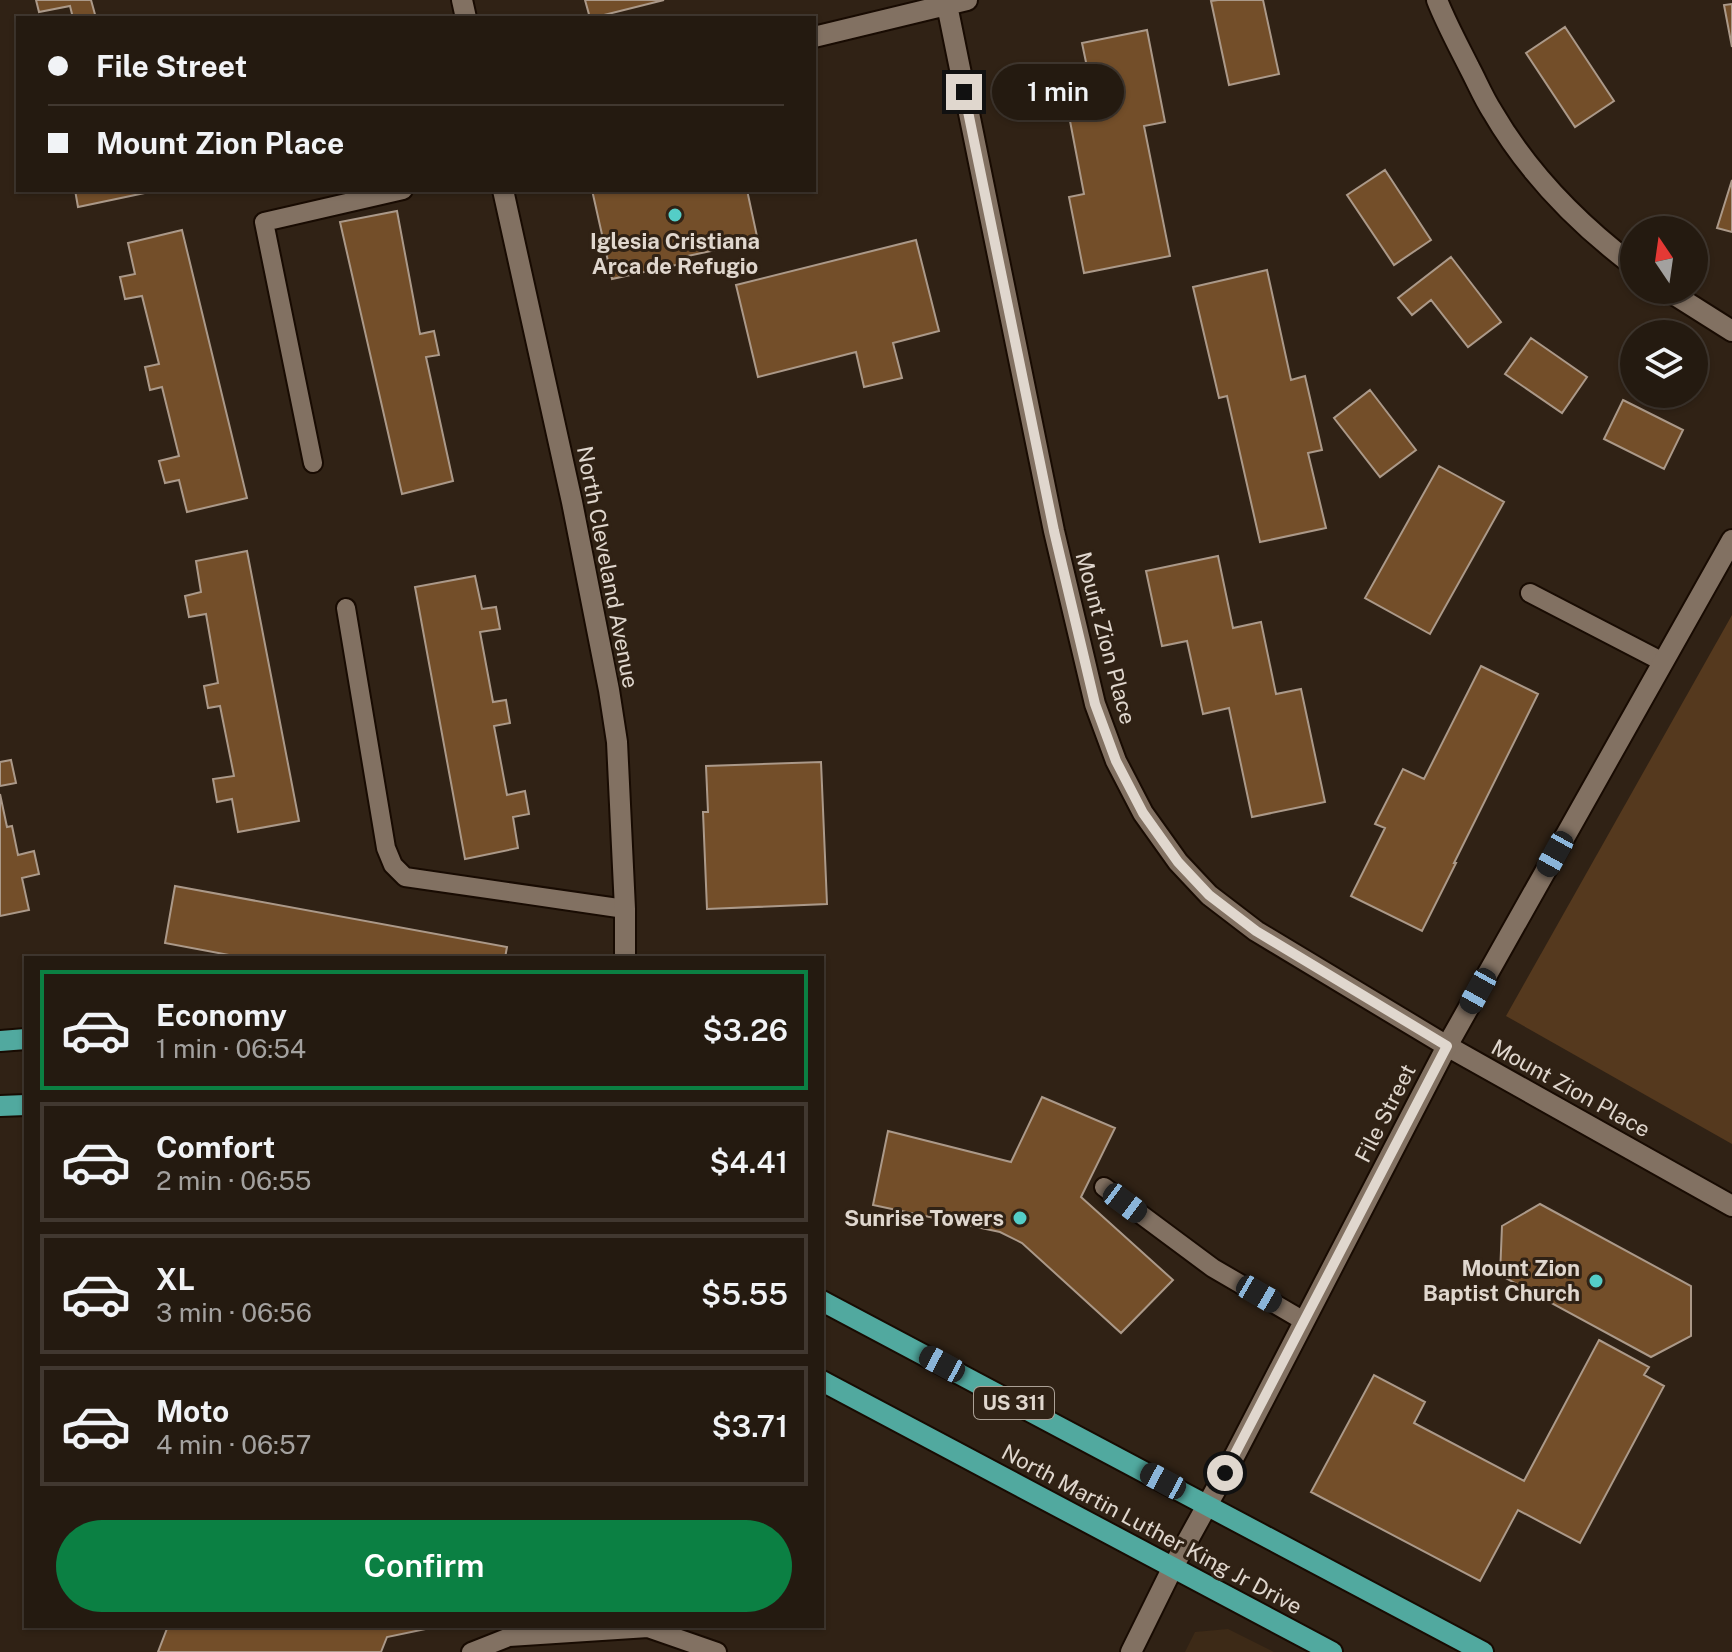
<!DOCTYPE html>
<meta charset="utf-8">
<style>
body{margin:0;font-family:"Public Sans",sans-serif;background:#2c2319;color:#f1f3f6;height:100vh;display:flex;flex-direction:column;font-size:30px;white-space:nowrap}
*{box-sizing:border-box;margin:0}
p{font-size:26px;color:#a3a19f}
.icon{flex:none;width:44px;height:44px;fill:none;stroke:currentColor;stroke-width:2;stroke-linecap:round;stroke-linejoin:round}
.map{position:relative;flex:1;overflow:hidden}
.drawer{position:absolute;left:24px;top:956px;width:800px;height:672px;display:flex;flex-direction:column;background:#241a10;border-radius:0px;box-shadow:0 2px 6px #0004,0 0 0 2px #413830}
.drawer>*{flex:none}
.top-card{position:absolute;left:16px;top:16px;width:800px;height:176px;border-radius:0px;box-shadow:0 2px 6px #0004,0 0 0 2px #413830;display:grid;align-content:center;height:176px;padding:0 32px;background:#241a10}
.needle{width:52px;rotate:347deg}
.buttons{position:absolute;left:1620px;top:216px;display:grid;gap:16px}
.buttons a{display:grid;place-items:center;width:88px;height:88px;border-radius:50%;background:#241a10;box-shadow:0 2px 6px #0004,0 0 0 2px #413830;font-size:40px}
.end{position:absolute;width:36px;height:36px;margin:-18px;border:10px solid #e0d7ce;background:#111;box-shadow:0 0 0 4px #111}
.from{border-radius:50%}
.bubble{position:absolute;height:56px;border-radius:28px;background:#241a10;box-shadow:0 2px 6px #0004,0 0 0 2px #413830;font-size:26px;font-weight:600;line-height:56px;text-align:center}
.car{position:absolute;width:24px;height:48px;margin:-24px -12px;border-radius:10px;box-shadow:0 0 6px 2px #0007;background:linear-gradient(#222 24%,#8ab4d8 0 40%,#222 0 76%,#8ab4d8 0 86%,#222 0)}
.top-card b{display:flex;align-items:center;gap:28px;height:76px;font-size:30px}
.top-card b+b{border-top:2px solid #413830}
.top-card i{width:20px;height:20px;background:#f1f3f6}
ul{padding:14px 0 0;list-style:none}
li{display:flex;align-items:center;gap:24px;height:120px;margin:0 16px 12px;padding:0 16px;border:4px solid #413830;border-radius:0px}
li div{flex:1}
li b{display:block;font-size:30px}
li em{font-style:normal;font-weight:600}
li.on{border-color:#0b8043}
li>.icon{width:72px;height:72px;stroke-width:1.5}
.action{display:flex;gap:16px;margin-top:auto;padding:16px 32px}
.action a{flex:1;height:92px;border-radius:48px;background:#0b8043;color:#fff;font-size:32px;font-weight:600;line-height:92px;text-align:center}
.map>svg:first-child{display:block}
</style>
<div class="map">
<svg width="1732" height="1652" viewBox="0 0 1732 1652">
<rect width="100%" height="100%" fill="#302215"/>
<path fill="#3d2a17" d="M1228,1629l46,23h-89l10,-20z"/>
<path fill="#55391e" d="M1732,615v529l-226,-128z"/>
<path fill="#734e29" stroke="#ab9989" stroke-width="2" d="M36,0h55l5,18h-23l-3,-12 -31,6z
M585,0h79l-72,18h-2z
M1218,0h45l16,74 -50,11 -18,-84z
M1732,4v43l-8,-42z
M1565,27l49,74 -39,26 -49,-74z
M1147,30l18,92 -21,4 26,130 -86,17 -15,-76 15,-3 -14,-73 15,-3 -10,-49 12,-2 -5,-24z
M1385,170l46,70 -37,25 -47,-70z
M1732,180v52l-15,-4z
M75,190h84l-81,17z
M592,190h155l11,51 -75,16 2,6 -73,16z
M397,211l23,123 14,-3 5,24 -13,2 27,124 -51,13 -62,-272z
M182,230l65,268 -60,14 -8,-32 -14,3 -6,-22 20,-5 -17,-69 -12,3 -5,-23 14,-3 -17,-68 -17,3 -5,-22 15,-3 -7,-31z
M916,240l23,91 -46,12 9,35 -38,9 -8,-35 -98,25 -22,-92z
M1451,257l50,65 -33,25 -37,-47 -19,15 -14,-17z
M1267,270l24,110 14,-4 17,74 -14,3 18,75 -66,14 -33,-146 -8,2 -26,-111z
M1531,338l56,39 -25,36 -57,-39z
M1370,390l46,60 -36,27 -46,-59z
M1623,400l60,30 -19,39 -60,-30z
M1439,466l65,36 -74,132 -65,-36z
M247,551l52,270 -61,11 -6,-33 -15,3 -4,-23 21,-3 -14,-70 -12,2 -4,-22 14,-3 -12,-69 -17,3 -4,-21 16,-4 -5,-31z
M1218,556l15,72 28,-6 15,72 25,-5 24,113 -73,15 -23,-109 -26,6 -16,-73 -25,5 -16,-75z
M475,576l7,33 14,-2 4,22 -20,3 13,70 13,-2 4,23 -16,3 13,69 18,-4 4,23 -16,3 5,31 -53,11 -50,-272z
M1481,666l57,28 -84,169h2l-34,68 -71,-35 34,-68 -10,-4 28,-55 21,10z
M11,760l5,23 -16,3v-24z
M821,762l6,142 -120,5 -4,-97h5l-2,-46z
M0,794l7,33 5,-1 6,29 16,-4 5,23 -17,4 7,32 -29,6z
M175,886l332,61 -2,11h-260l-80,-15z
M1042,1097l73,31 -34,69 92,83 -52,53 -99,-90 -22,-11 -127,-27 15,-74 123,31z
M1540,1204l151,82v50l-40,21 -151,-82 2,-49z
M1599,1340l50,27 -5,8 20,11 -84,157 -62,-33 -38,71 -169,-89 63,-117 51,27 -11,21 110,58z
M168,1626h272l-53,11 -6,15h-223z"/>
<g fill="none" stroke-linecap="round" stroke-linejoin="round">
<g stroke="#180b02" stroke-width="22">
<path id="lane" d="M313,463l-49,-241 139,-32
M1530,593l133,69
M346,608l40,240 7,17 12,12 220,32
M1104,1187l109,81 91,53
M471,1652l38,-15 139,-9 69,24"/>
</g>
<g stroke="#180b02" stroke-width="24">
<path id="street" d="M1437,0c9,23 21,45 32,67 8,15 14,30 23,44 36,62 85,112 142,155
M947,5l107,526 41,173 21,57 27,52 35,49 31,33 47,36 191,115 285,160
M814,37l153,-37
M1667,290l65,41"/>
</g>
<g stroke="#180b02" stroke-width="24">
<path id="secondary" d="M462,0l4,18
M503,190l69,312 37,188 8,52 8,167v49
M1131,1652l42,-85 63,-114 211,-407 285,-506"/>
</g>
<g stroke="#180b02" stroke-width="24">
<path id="primary" d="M0,1041l26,-2
M0,1106l26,-1
M822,1301l661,351
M822,1381l510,271"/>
</g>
<use href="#lane" stroke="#827162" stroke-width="18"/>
<use href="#street" stroke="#827162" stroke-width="20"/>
<use href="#secondary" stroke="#827162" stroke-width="20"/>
<use href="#primary" stroke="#51a99f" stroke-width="20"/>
</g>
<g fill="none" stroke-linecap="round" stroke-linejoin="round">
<path stroke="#e0d7ce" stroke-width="10" d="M964,92l90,439 41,173 21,57 27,52 35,49 31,33 47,36 191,115 -222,427"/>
</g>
<g fill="#54cdc7" stroke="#302215" stroke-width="3">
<circle cx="675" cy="215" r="8"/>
<circle cx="1020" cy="1218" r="8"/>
<circle cx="1596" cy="1281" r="8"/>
</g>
<g text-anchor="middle" stroke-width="6" stroke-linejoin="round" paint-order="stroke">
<rect fill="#302215" stroke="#aba196" stroke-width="2" x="974" y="1387" width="80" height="32" rx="6"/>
<g font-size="20" font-weight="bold" fill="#e0d7ce">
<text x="1014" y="1410">US 311</text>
</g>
<g font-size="22" font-weight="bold" fill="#e0d7ce" stroke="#302215" text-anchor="end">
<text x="675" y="249" text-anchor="middle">Iglesia Cristiana<tspan x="675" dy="25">Arca de Refugio</tspan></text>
<text x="1004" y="1226">Sunrise Towers</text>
<text x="1580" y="1276">Mount Zion<tspan x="1580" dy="25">Baptist Church</tspan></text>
</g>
<g font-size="22" fill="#e0d7ce" stroke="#302215">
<text transform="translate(608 567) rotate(79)" y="8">North Cleveland Avenue</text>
<text transform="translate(1106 638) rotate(75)" y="8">Mount Zion Place</text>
<text transform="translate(1571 1088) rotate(29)" y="8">Mount Zion Place</text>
<text transform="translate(1385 1113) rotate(-63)" y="8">File Street</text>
<text transform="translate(1152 1529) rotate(28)" y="8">North Martin Luther King Jr Drive</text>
</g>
</g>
</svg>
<div class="buttons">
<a><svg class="needle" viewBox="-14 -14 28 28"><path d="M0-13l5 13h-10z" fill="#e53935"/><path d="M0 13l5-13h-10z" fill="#a3a19f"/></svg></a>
<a><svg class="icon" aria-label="layers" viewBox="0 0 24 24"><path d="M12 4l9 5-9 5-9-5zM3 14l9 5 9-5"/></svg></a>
</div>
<i class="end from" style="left:1225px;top:1473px"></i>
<i class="end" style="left:964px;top:92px"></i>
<div class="bubble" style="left:992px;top:64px;width:132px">1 min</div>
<i class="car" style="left:1555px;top:854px;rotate:209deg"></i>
<i class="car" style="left:1478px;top:991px;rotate:209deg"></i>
<i class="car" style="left:1125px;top:1203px;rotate:127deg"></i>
<i class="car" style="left:1259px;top:1294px;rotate:120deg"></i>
<i class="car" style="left:942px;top:1364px;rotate:298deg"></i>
<i class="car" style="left:1163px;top:1481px;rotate:298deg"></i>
<div class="top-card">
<b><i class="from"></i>File Street</b>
<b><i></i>Mount Zion Place</b>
</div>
<section class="drawer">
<ul>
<li class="on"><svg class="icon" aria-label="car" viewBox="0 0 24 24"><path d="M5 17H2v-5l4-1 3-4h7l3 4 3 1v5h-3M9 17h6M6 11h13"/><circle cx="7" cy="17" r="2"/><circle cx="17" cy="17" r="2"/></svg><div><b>Economy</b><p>1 min · 06:54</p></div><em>$3.26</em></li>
<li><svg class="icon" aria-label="car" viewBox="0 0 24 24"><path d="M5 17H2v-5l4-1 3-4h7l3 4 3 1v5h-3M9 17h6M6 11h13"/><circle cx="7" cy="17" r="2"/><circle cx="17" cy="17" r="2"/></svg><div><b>Comfort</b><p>2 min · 06:55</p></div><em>$4.41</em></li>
<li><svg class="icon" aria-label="car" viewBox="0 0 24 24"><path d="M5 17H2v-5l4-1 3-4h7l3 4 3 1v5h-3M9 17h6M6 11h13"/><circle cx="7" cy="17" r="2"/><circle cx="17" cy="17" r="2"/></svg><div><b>XL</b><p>3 min · 06:56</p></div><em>$5.55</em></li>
<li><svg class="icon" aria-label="car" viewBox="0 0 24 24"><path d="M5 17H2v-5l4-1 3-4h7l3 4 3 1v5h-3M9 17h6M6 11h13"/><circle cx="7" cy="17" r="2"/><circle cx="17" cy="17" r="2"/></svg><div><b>Moto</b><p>4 min · 06:57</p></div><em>$3.71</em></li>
</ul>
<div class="action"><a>Confirm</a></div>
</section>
</div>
